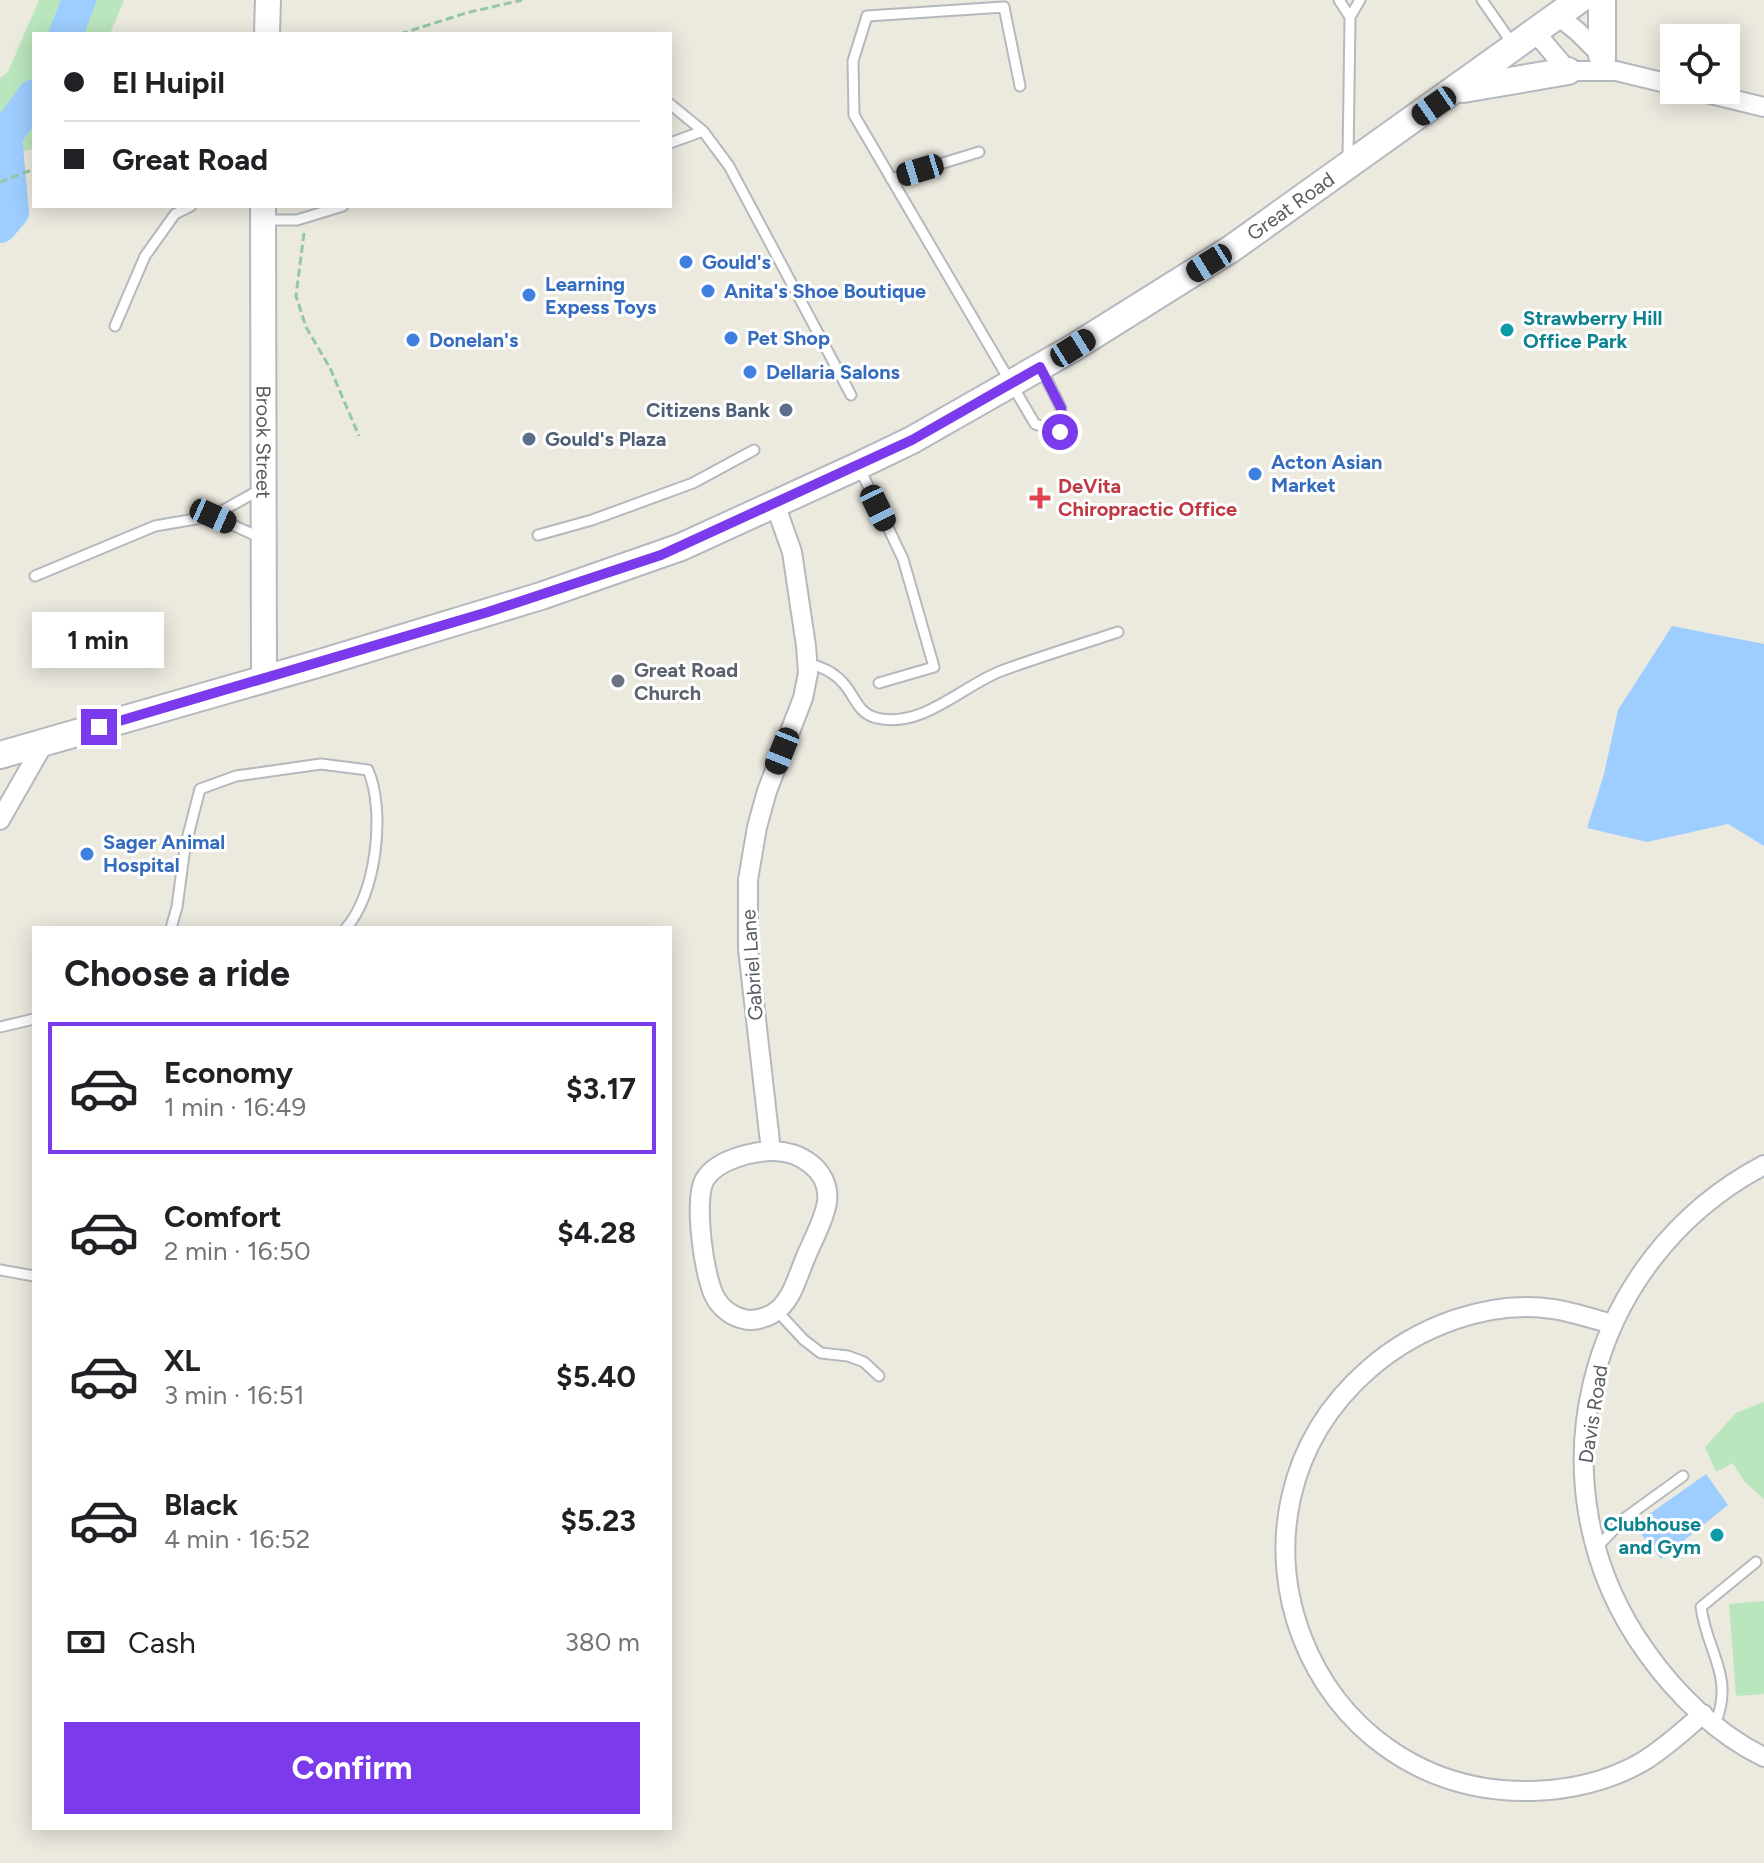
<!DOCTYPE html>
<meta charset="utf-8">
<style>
body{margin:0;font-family:Figtree,sans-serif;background:#f2f2f2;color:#202124;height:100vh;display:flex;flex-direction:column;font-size:30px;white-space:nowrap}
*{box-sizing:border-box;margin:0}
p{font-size:26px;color:#757577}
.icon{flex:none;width:44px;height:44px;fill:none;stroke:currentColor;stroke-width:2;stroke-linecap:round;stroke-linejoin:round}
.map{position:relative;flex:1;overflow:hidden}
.drawer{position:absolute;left:32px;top:926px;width:640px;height:904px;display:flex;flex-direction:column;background:#fff;border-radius:0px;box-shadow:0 4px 20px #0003}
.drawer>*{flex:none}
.hud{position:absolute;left:32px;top:32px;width:640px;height:176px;border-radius:0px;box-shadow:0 4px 20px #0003;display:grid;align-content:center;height:176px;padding:0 32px;background:#fff}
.fabs{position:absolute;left:1660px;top:24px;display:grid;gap:16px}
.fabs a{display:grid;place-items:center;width:80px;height:80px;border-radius:0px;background:#fff;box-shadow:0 4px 20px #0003;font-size:40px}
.end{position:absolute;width:36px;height:36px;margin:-18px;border:10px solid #7c3aed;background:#fff;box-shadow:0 0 0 4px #fff}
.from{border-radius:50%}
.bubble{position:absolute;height:56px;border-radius:0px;background:#fff;box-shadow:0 4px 20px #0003;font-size:26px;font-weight:700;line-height:56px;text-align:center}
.car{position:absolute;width:24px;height:48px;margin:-24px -12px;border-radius:10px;box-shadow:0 0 6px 2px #0007;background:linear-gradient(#222 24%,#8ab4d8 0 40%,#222 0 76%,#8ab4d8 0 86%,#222 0)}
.hud b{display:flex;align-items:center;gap:28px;height:76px;font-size:30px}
.hud b+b{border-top:2px solid #e0e0e0}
.hud i{width:20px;height:20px;background:#202124}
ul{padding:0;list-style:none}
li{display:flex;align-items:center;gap:24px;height:132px;margin:0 16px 12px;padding:0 16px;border:4px solid transparent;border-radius:0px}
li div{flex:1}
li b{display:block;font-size:30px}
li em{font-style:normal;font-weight:700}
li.selected{border-color:#7c3aed}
li>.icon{width:72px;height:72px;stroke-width:1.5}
h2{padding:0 32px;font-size:36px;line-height:96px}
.pay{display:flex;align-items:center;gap:20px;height:88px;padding:0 32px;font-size:30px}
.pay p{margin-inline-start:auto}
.button{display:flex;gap:16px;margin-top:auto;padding:16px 32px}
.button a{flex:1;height:92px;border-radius:0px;background:#7c3aed;color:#fff;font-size:32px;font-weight:700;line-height:92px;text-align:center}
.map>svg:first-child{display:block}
</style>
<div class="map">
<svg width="1764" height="1863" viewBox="0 0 1764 1863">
<rect width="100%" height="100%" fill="#eceadf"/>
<path fill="#bae6bd" d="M39,0h85l-14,34h-76v114l-34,13v-83l8,-6z
M1764,1402v97l-20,-18 -11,-18 -17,9 -11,-25 31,-34z
M1764,1601v93l-28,2 -7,-92z"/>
<path fill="#9dceff" d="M1672,626l92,18v202l-36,-22 -81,18 -60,-14 17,-54 14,-64z
M1706,1474l22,31 -67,54 -27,-34z"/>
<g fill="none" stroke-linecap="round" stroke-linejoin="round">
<path stroke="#9dceff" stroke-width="34" d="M66,34l13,-34
M0,226l12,-14 -7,-76 29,-40"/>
<g stroke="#b5b8bd" stroke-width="13">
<path id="service" d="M1339,0l11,17
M1482,0l30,43
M1020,86l-16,-79 -137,9 -14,45 1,54 181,309 25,8 1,-24 -19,-38
M670,104l33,27 26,35 122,229
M670,143l33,-12
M1348,159l2,-142 10,-17
M891,179l88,-27
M266,220h31l46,-14
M115,326l30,-70 30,-42 16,-8
M860,469l43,90 31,108 -55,16
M213,516l48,22
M538,535l54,-15 101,-37 61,-33
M35,576l120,-50 58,-10 48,-27
M807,663c15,4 27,9 37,21 11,12 14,30 33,34 45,11 85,-32 124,-47 38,-14 78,-26 117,-39
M171,928l6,-21 8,-60 15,-58 36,-13 85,-12 47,6c18,41 8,125 -22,158
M0,1027l34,-8
M0,1270l34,6
M777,1311l27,29 17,13 27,3 16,6 15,14
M1597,1547l28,-29 58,-42
M1715,1724c20,-48 -8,-71 -14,-117l55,-45"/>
</g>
<g stroke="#b5b8bd" stroke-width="22">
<path id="minor" d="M1558,16l19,15 29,29
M1535,32l33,39h48l58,14
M1694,90l70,17
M0,820l44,-77
M771,1151c28,-1 60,19 56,51 -3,19 -15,39 -22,57 -7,16 -12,37 -25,49 -7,7 -17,11 -28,12 -14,0 -28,-8 -36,-21 -12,-19 -23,-100 -11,-120 12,-19 45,-27 66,-28l-23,-202v-69l9,-53 10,-36 36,-93 5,-25 -2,-27 -14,-94 -17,-48
M1764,1165c-180,95 -237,322 -117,488 29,41 71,82 117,104
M1612,1324c-19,-5 -39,-12 -59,-15 -64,-10 -136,18 -184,60 -170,148 -63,427 163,422 37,-1 77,-10 110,-29 22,-13 41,-31 61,-48"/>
</g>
<g stroke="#b5b8bd" stroke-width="28">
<g id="tertiary">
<path d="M267,34l1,-34"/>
<path id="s1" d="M263,206l1,474"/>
</g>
</g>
<g stroke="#b5b9bf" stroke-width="30">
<g id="secondary">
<path d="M1602,55v-55"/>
<path d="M1463,89l105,-18"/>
<path id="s2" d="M0,755l317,-91 224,-68 140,-49 177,-81 54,-26 161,-92 158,-99 348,-249"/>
</g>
</g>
<path stroke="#93c7a5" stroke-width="3" stroke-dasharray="8 4" stroke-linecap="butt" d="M400,34l66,-21 56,-13
M0,182l34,-13
M304,233l-8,63 10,31 24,41 29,68"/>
<use href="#service" stroke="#fff" stroke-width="9"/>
<use href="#minor" stroke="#fff" stroke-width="18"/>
<use href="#tertiary" stroke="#fff" stroke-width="24"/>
<use href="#secondary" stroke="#fff" stroke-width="26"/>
</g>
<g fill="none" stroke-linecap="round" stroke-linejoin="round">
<path stroke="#7c3aed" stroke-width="10" d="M99,727l389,-115 173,-57 251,-115 128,-73 21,41 -1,24"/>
</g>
<g fill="#3f7fe0" stroke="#fff" stroke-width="3">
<circle cx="686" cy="262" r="8"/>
<circle cx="708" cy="291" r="8"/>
<circle cx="529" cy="295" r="8"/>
<circle cx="731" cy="338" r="8"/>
<circle cx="413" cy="340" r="8"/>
<circle cx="750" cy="372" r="8"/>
<circle cx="1255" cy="474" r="8"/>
<circle cx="87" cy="854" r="8"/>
</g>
<g fill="#0f9aa8" stroke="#fff" stroke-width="3">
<circle cx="1507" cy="330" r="8"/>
<circle cx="1717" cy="1535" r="8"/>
</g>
<g fill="#5c6f8a" stroke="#fff" stroke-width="3">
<circle cx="786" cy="410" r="8"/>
<circle cx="529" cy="439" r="8"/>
</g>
<path fill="#e0444e" stroke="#fff" stroke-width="3" d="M1036 486h8v8h8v8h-8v8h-8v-8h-8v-8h8z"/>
<circle fill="#6b7280" stroke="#fff" stroke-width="3" cx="618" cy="681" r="8"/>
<g text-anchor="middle" stroke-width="6" stroke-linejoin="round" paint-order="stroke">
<g font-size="20" fill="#585c61" stroke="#fff">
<text dy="7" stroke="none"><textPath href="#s2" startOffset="1412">Great Road</textPath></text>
<text dy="7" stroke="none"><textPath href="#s1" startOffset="236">Brook Street</textPath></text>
<text transform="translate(752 965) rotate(-94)" y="7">Gabriel Lane</text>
<text transform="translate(1593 1414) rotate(-81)" y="7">Davis Road</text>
</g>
<g font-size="20" font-weight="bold" fill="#366cbe" stroke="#fff" text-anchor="start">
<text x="702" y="269">Gould's</text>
<text x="545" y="291">Learning<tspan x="545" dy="23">Expess Toys</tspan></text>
<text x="724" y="298">Anita's Shoe Boutique</text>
<text x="747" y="345">Pet Shop</text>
<text x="429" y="347">Donelan's</text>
<text x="766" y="379">Dellaria Salons</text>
<text x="1271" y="469">Acton Asian<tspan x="1271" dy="23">Market</tspan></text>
<text x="103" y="849">Sager Animal<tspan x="103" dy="23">Hospital</tspan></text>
</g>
<g font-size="20" font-weight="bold" fill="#0d838f" stroke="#fff" text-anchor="start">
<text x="1523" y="325">Strawberry Hill<tspan x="1523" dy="23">Office Park</tspan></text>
<text x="1701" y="1531" text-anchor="end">Clubhouse<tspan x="1701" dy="23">and Gym</tspan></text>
</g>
<g font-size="20" font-weight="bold" fill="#4e5e75" stroke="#fff" text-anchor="end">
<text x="770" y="417">Citizens Bank</text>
<text x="545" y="446" text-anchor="start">Gould's Plaza</text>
</g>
<g font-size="20" font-weight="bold" fill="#be3a42" stroke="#fff" text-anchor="start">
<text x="1058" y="493">DeVita<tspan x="1058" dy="23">Chiropractic Office</tspan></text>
</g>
<g font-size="20" font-weight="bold" fill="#5b616d" stroke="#fff" text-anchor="start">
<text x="634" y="677">Great Road<tspan x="634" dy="23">Church</tspan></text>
</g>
</g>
</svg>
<div class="fabs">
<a><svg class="icon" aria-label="locate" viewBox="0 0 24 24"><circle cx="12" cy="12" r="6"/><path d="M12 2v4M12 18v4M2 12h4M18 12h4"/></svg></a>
</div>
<i class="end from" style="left:1060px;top:432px"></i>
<i class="end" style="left:99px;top:727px"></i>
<div class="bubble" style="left:32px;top:612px;width:132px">1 min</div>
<i class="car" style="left:1434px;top:106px;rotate:235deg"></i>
<i class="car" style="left:920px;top:170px;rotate:253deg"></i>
<i class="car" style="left:1209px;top:263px;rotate:238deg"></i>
<i class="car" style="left:1073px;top:348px;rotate:58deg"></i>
<i class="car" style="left:878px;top:508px;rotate:154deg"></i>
<i class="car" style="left:213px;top:516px;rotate:114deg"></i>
<i class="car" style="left:782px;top:751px;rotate:202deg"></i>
<div class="hud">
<b><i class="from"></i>El Huipil</b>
<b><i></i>Great Road</b>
</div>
<section class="drawer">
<h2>Choose a ride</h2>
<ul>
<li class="selected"><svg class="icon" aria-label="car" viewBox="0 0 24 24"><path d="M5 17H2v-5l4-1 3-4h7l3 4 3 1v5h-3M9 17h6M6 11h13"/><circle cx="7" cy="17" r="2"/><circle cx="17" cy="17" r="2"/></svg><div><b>Economy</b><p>1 min · 16:49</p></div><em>$3.17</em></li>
<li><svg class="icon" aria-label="car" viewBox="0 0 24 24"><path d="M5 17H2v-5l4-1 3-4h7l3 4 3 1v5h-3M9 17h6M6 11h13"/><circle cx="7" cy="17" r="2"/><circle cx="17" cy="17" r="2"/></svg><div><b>Comfort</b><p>2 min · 16:50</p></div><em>$4.28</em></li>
<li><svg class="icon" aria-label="car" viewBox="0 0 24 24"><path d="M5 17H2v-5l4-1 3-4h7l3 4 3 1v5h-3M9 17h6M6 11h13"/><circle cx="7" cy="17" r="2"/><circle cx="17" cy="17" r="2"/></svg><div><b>XL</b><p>3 min · 16:51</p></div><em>$5.40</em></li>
<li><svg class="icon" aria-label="car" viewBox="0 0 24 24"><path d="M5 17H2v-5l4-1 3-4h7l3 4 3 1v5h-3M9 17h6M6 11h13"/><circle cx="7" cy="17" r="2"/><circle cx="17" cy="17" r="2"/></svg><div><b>Black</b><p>4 min · 16:52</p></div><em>$5.23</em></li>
</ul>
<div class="pay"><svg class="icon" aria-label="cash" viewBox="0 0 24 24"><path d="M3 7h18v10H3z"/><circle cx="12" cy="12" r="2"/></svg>Cash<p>380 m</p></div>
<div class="button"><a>Confirm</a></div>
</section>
</div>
